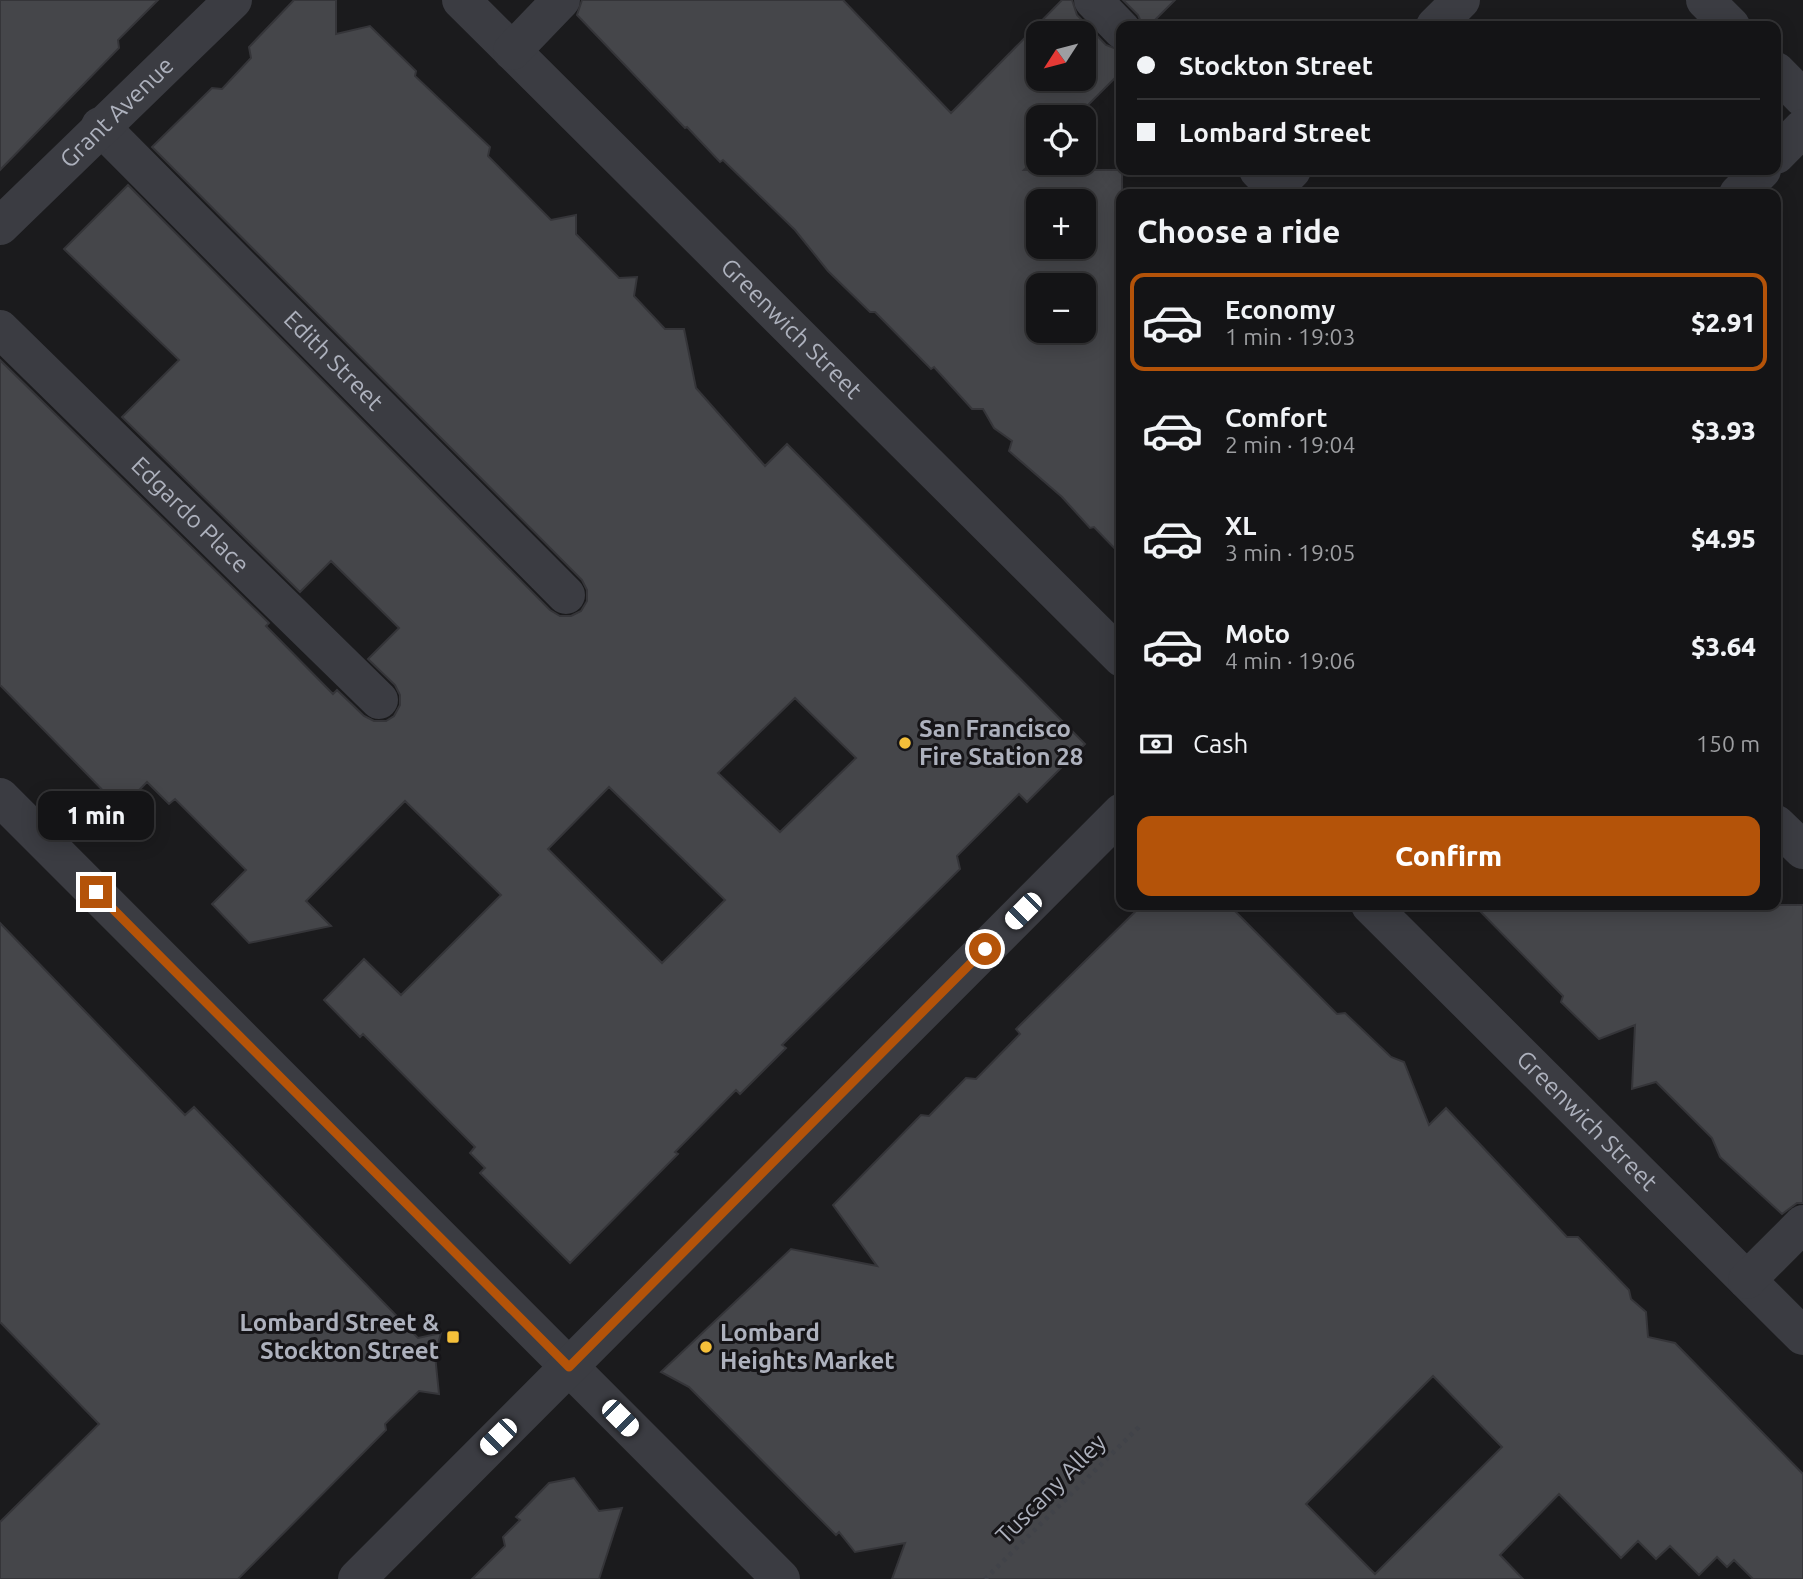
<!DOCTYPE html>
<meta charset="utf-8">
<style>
body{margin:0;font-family:Ubuntu,sans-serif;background:#1d1d1f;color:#f1f3f6;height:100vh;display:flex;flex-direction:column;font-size:26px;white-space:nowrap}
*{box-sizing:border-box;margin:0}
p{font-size:23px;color:#9d9ea1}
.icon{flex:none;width:38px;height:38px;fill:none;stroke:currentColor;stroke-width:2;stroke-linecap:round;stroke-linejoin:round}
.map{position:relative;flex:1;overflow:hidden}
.sheet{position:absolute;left:1116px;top:189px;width:665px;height:721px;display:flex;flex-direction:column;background:#141416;border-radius:14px;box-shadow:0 4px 18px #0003,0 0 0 2px #333335}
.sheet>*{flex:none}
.guide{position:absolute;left:1116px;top:21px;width:665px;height:154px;border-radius:14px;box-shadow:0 4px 18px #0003,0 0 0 2px #333335;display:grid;align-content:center;height:154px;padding:0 21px;background:#141416}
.needle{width:46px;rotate:234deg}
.fabs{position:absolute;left:1026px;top:21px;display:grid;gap:14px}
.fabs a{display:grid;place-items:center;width:70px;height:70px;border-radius:14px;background:#141416;box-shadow:0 4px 18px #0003,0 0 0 2px #333335;font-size:35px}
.end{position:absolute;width:32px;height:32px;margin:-16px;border:9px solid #b45309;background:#fff;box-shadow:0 0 0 4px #fff}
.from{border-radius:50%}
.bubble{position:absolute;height:49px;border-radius:14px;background:#141416;box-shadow:0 4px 18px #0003,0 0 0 2px #333335;font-size:23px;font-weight:800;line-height:49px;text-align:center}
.car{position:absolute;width:21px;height:42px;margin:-21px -10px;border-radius:9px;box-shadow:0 0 5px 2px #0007;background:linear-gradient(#fff 24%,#345 0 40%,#fff 0 76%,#345 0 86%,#fff 0)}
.guide b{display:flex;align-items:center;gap:24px;height:66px;font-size:26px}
.guide b+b{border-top:2px solid #333335}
.guide i{width:18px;height:18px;background:#f1f3f6}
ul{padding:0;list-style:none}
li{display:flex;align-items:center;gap:21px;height:98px;margin:0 14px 10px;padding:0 7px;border:4px solid transparent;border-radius:14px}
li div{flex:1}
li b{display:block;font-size:26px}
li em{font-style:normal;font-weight:800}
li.active{border-color:#b45309}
li>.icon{width:63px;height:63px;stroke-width:1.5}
h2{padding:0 21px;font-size:32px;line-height:84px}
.pay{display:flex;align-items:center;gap:18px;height:77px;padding:0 21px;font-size:26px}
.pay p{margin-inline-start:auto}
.primary-button{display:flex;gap:14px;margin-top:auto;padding:14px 21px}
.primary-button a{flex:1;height:80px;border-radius:14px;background:#b45309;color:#fff;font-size:28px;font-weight:800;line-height:80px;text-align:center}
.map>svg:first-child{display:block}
</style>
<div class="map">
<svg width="1803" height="1579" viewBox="0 0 1803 1579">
<rect width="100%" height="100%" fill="#1b1b1d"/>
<path fill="#45464a" stroke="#353539" stroke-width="2" fill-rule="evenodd" d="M0,0h158l-40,40 1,8 -119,122z
M294,0h42v34l34,-8 46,45 -1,5 75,71 -2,9 63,64 25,-5v19l43,44 18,-1 -3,19 31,33h19l12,59 69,78 22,-22 298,300 -58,58 -8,-8 -62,62 3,13 -178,176 4,3 -46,46 -4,-4 -61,62 3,2 -108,109 -90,-90 5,-5 -15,-15 5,-6 -112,-113 -3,3 -36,-37 40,-41 37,36 100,-100 -96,-94 -99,100 25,25 -82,17 -37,-39 34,-34 -71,-71 -6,5 -22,-22 -26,27 -121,-124v-325l269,263 -3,3 67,68 4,-4 27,26 10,5h12l8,-5 6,-11v-10l-5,-10 -27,-26 31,-31 -68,-67 -31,31 -178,-175 57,-57 -115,-111 64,-64 422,425 10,6h11l10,-5 6,-10v-11l-5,-10 -430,-433 60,-59 10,1 29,-31 -2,-11zM795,698l61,60 -76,74 -62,-59zM609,787l116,113 -63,63 -114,-114z
M582,0h261l108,113 111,-113h10l5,15 29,30 16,6v20l-46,46h-38v39l-14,14h98v386l-28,-29 -4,1 -28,-31 -53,-46 3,-10 -18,-13 -11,-19h-11l-38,-42 -3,2 -56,-57h-5l-42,-41 -33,-41 -72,-70 -3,2 -33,-35 -2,1 -108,-113zM1038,33h45v46h-45zM1038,201h45v46h-45zM1038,285h45v46h-45z
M1123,0h52l-26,26h-6l-5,-11z
M1142,905h87l108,109 8,-1 46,44 13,5 25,63 17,-17 121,129h11l51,53 2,9 15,13 2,25 27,6 128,131v105h-50l-19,-19 -7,7 -10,-10 -18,18 -29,-29 -14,13 -18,-18 -17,17 -62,-64 -59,61 23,24h-631l13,-36 -50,9 -16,-20 -3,3 -147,-148 -28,-15 130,-123 86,17 -44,-61 88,-90 8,1 37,-38 10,1 44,-45 -4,-5zM1433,1376l69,71 -127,127 -69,-70z
M1474,905h329v298h-6l-15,11 -62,-57 -8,-19 -56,-56 -24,7 3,-64 -36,14 -38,-37 2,-6z
M0,923l185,192 9,-8 224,231 23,-5 -6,22 4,39 -20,-3 -34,33 1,6 -148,149h-238v-57l99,-98 -99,-102z
M574,1478l25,33 23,-3 -23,71h-127l33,-33 -2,-9 17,-17 -4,-3 33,-34z"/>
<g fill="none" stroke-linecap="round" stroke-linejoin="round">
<path stroke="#414349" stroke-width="4.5" stroke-dasharray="3.5 5" stroke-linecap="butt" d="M985,1579l157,-155"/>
<g stroke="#3b3c42" stroke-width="38">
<path id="s1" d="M461,0l661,658"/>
<path d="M1093,0l29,30"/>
<path d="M1705,0l26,26"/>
<path d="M1435,26l26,-26"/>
<path d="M512,51l49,-51"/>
<path d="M1776,71l27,27"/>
<path id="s2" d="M100,126l466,469"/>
<path d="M1776,155l27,-27"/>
<path d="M1258,170l17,17 17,-17"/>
<path d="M1738,194l24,-24"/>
<path id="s3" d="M0,226l233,-226"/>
<path id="s4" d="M0,329l379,371"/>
<path d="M0,797l781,782"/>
<path d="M1776,824l27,26"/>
<path id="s5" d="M1370,905l433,431"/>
<path d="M1747,1280l56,-56"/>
<path d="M357,1579l765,-767"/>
</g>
</g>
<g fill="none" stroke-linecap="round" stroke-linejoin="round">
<path stroke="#b45309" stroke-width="9" d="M96,892l473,475 416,-418"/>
</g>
<g fill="#f5c03a" stroke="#161518" stroke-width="2.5">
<circle cx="905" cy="743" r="7"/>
<rect x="446" y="1330" width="14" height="14" rx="3.5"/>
<circle cx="706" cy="1347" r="7"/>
</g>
<g text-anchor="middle" stroke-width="6" stroke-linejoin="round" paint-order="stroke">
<g font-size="24" fill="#adb1bd" stroke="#161518">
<text dy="8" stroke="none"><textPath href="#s3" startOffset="163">Grant Avenue</textPath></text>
<text dy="8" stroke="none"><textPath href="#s1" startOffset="466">Greenwich Street</textPath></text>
<text dy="8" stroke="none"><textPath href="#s2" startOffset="331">Edith Street</textPath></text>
<text dy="8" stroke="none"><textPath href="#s4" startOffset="266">Edgardo Place</textPath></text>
<text dy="8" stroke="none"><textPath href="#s5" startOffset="306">Greenwich Street</textPath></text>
<text transform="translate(1051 1489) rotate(-45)" y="8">Tuscany Alley</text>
</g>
<g font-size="24" font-weight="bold" fill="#adb1bd" stroke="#161518" text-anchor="start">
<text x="919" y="737">San Francisco<tspan x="919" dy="28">Fire Station 28</tspan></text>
<text x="439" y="1331" text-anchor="end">Lombard Street &amp;<tspan x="439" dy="28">Stockton Street</tspan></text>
<text x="720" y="1341">Lombard<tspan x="720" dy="28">Heights Market</tspan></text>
</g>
</g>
</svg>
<div class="fabs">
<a><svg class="needle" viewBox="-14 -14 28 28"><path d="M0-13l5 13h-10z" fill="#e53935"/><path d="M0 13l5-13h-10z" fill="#9d9ea1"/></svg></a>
<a><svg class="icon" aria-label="locate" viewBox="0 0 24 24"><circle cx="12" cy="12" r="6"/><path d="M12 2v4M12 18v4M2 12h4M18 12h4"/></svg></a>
<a>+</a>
<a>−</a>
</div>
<i class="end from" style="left:985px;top:949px"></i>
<i class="end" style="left:96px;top:892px"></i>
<div class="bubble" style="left:38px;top:791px;width:116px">1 min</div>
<i class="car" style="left:1023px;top:911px;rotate:225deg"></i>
<i class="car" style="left:620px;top:1418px;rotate:135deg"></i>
<i class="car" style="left:498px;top:1437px;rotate:225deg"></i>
<div class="guide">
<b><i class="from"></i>Stockton Street</b>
<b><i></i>Lombard Street</b>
</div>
<section class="sheet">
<h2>Choose a ride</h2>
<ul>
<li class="active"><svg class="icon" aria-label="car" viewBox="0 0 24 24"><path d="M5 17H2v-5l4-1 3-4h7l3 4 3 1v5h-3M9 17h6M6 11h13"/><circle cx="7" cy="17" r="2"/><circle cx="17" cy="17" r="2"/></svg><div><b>Economy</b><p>1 min · 19:03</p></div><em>$2.91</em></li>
<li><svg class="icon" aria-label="car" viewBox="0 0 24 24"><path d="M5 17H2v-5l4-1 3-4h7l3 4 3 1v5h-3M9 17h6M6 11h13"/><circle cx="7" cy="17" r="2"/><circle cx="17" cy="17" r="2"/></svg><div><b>Comfort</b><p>2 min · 19:04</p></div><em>$3.93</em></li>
<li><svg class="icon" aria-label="car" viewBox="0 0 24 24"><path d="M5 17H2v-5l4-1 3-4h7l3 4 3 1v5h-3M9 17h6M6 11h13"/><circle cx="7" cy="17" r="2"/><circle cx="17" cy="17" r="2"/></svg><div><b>XL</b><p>3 min · 19:05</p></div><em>$4.95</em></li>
<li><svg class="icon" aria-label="car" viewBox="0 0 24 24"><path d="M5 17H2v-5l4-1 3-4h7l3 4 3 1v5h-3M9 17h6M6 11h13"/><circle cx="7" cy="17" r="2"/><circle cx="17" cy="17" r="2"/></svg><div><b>Moto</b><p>4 min · 19:06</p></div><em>$3.64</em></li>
</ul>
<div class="pay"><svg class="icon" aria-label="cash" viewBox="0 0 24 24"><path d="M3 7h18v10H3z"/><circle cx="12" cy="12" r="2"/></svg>Cash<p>150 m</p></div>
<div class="primary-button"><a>Confirm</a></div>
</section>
</div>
